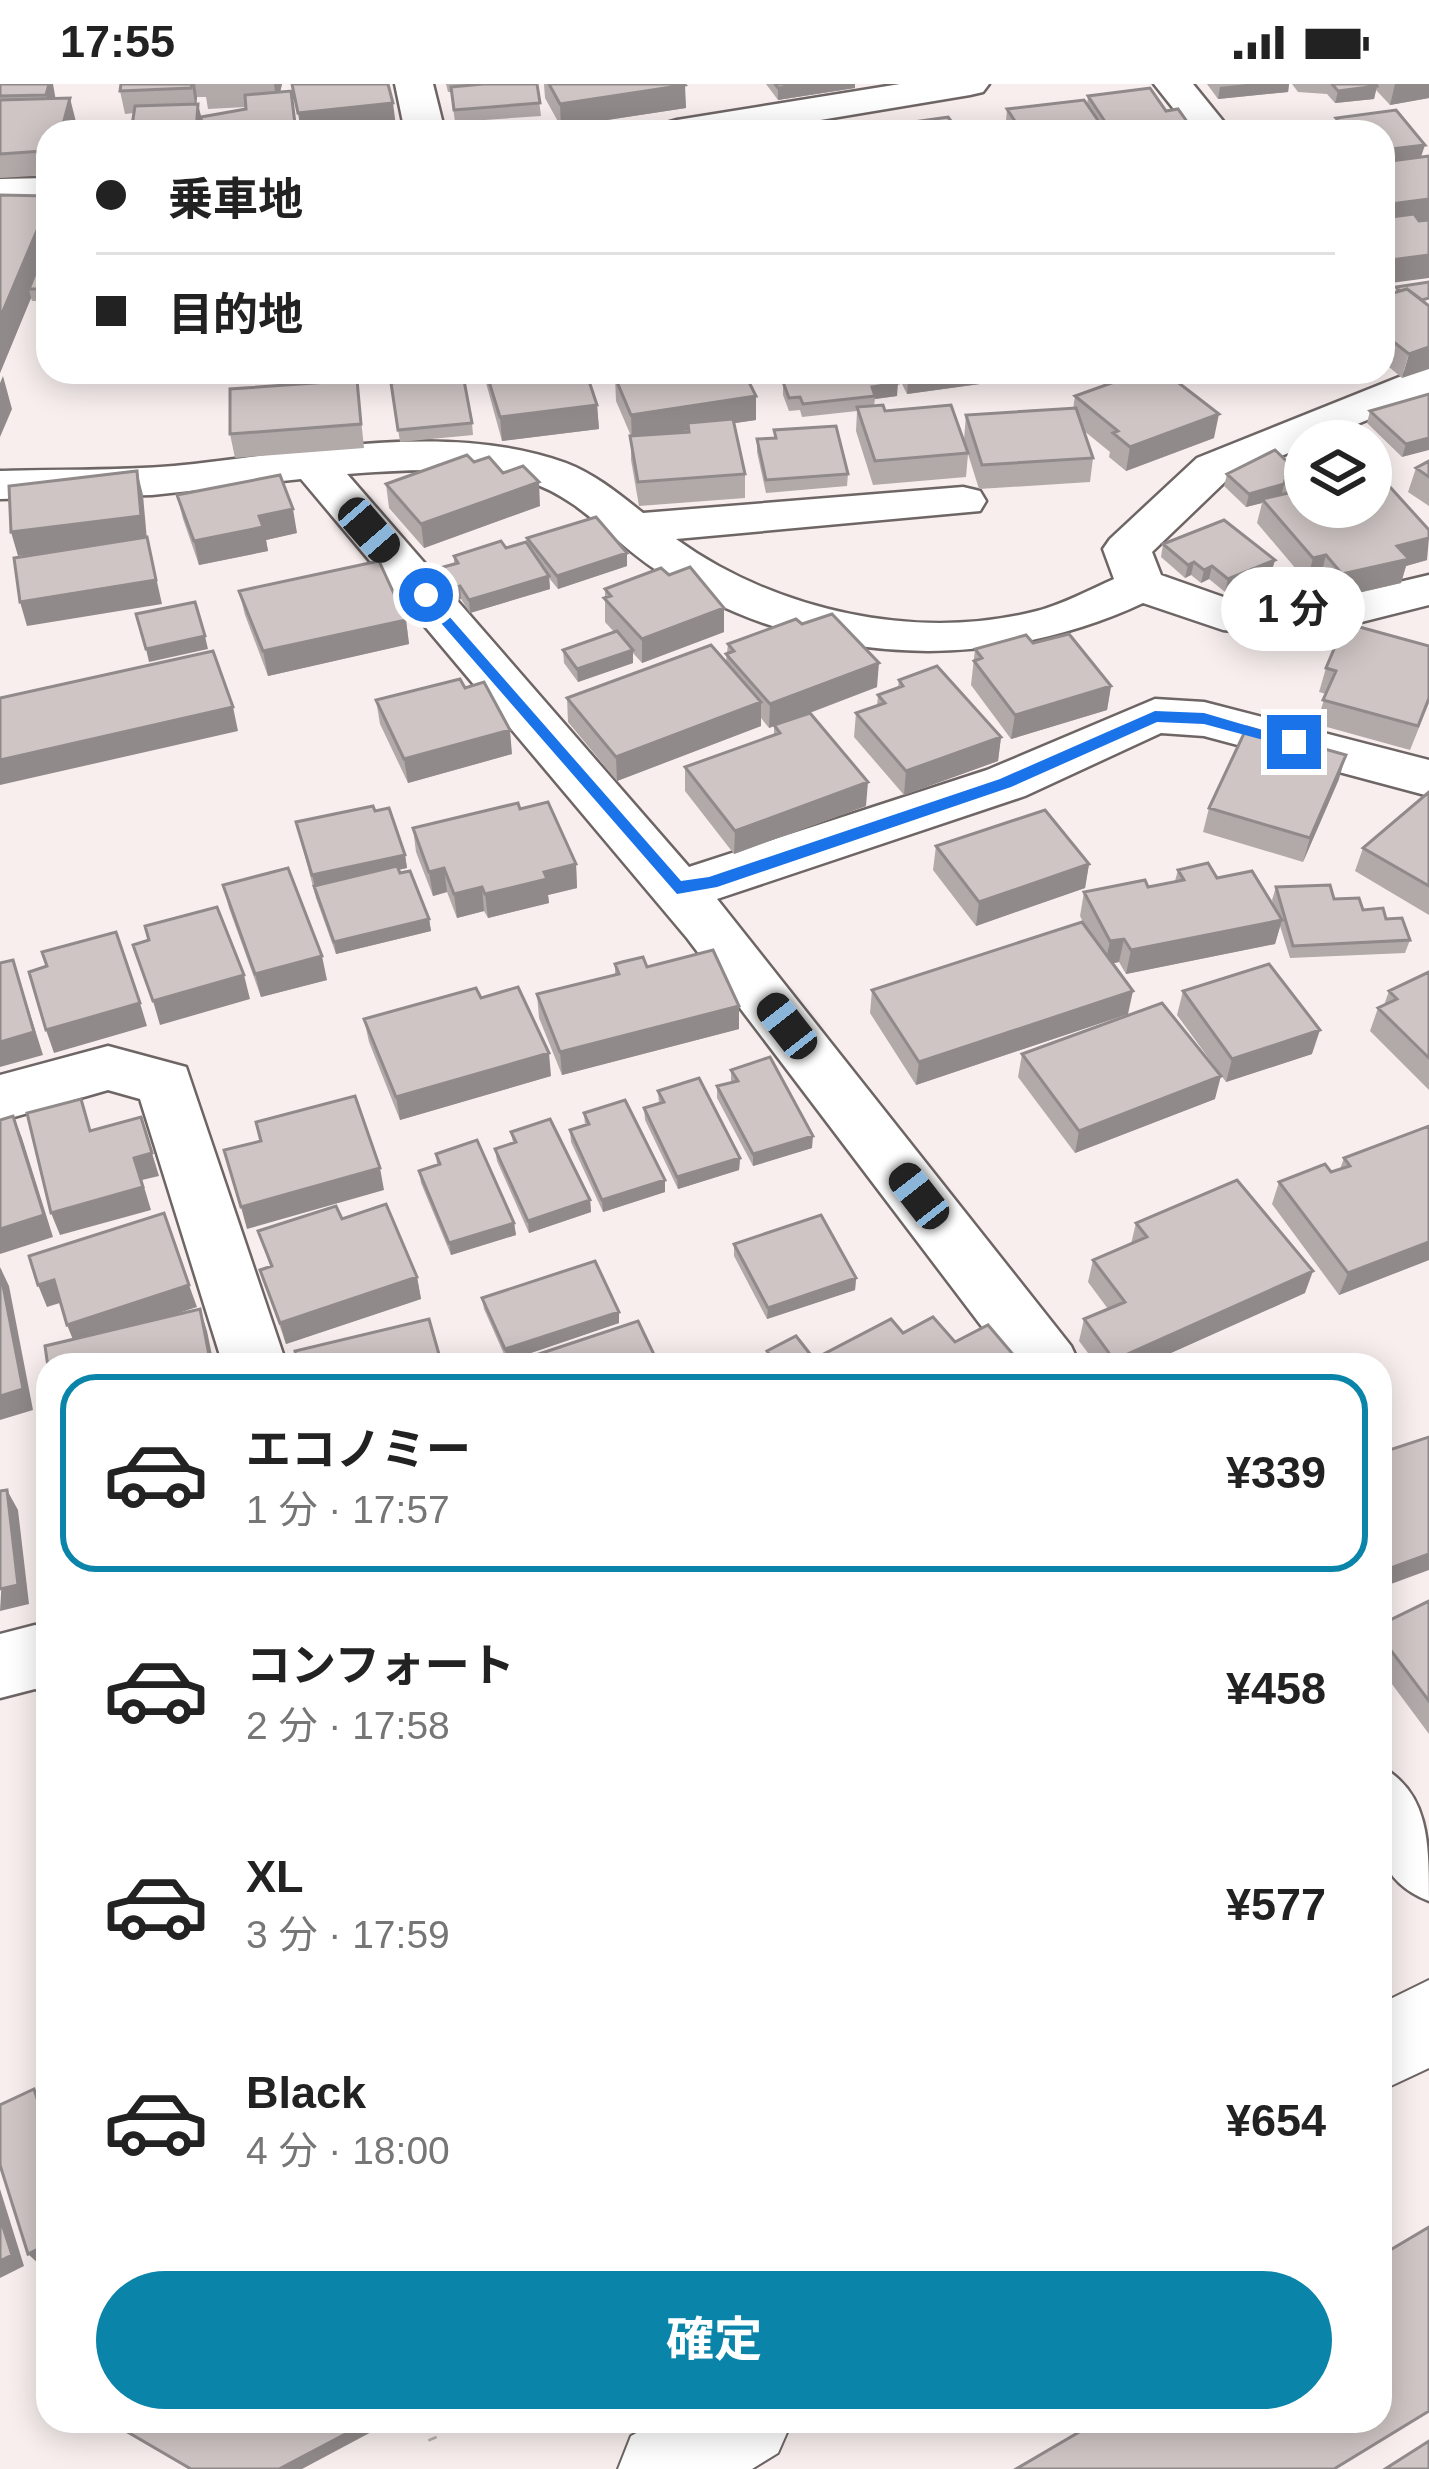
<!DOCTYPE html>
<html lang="ja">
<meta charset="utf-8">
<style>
body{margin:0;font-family:Arial,"Noto Sans JP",sans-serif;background:#f6f6f6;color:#222;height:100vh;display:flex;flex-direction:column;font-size:45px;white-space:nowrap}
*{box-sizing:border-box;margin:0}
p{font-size:39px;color:#767676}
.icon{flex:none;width:66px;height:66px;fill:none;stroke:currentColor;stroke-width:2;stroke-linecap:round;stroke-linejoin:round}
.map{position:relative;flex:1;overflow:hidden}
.details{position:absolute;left:36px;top:1269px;width:1356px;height:1080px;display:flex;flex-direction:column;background:#fff;border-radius:36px;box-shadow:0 6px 30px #0003}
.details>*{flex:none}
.banner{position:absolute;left:36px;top:36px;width:1359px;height:264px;border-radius:36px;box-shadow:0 6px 30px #0003;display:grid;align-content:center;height:264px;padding:0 60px;background:#fff}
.buttons{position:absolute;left:1284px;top:336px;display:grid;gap:24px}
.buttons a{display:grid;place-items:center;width:108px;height:108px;border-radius:50%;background:#fff;box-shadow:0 6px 30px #0003;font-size:60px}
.end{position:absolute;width:54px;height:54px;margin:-27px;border:15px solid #1a73e8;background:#fff;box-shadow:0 0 0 6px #fff}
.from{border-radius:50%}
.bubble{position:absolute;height:84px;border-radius:42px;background:#fff;box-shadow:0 6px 30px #0003;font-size:39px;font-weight:700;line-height:84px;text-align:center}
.car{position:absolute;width:36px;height:72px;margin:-36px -18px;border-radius:15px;box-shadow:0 0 9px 3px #0007;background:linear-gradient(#222 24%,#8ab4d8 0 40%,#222 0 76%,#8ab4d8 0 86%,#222 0)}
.banner b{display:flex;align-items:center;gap:42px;height:114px;font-size:45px}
.banner b+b{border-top:3px solid #e0e0e0}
.banner i{width:30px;height:30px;background:#222}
ul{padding:21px 0 0;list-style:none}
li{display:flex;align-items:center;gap:36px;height:198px;margin:0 24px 18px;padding:0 36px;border:6px solid transparent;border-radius:36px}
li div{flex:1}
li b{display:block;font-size:45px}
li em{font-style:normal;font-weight:700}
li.active{border-color:#0a84a9}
li>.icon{width:108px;height:108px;stroke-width:1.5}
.button{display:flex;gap:24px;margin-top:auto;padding:24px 60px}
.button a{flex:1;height:138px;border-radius:72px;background:#0a84a9;color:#fff;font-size:48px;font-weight:700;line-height:138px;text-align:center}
.status{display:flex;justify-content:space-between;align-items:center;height:84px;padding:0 60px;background:#fff;direction:ltr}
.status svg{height:33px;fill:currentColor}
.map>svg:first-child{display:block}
</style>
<div class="status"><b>17:55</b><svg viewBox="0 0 49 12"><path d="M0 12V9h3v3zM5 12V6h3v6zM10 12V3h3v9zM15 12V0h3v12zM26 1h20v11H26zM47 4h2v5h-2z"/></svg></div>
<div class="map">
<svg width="1429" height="2385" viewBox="0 0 1429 2385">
<rect width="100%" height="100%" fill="#f8eeee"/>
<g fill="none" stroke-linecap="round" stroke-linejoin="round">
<g stroke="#6e6565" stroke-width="5">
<path id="minor" d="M395,0h38l12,48h-40z
M900,0h89l-6,8 -13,3 -222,37h-91l6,-8 14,-4z
M1154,0h39l39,48h-40z
M48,94v24l-48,1v-24z
M1429,281v29l-112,47h-12v5l-76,32 -77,74 9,23 68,24 69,7 131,-31v30l-131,33 -75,-8 -80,-27c-156,73 -341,63 -487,-33 -43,-28 -77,-73 -127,-88 -57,-17 -124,-12 -182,-8l342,393 298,-97 168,-71 49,3 225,58v36l-225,-60 -43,-3 -136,63 -308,103 354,447 9,19h-69l-324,-427 -386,-459 -149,16 -152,4v-28c58,-2 117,0 174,-5 126,-12 269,-47 392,-3 29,11 53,31 77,50l320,-26 17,4 6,10 -6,10 -304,28c100,72 241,103 361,72 27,-7 52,-21 77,-32l-11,-30 7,-10 87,-81z
M108,962l78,21 99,293 -2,5h-60l-83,-266 -32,-9 -108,31v-46z
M35,1541l13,3v64l-13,-3 -35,9v-64z
M1380,1682c49,26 49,76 49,135 -65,-26 -49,-76 -49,-135z"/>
</g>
<g stroke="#6e6565" stroke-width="4">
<path id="tertiary" d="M1429,1896v88l-49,23v-87z
M658,2337h134l-14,32 -26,16h-134l13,-33z"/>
</g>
<path stroke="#b9b1b1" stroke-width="9" stroke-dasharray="8 10" stroke-linecap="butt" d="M425,2337l8,19"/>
<use href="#minor" fill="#fff" fill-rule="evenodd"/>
<use href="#tertiary" fill="#fff" fill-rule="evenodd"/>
</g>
<path fill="#b2a9a9" d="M0,0l52,3 3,12 21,23 -28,10v43l-48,3z
M121,0h161l-2,8 -34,17v-2l-38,2 -2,-12h-9l-1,7 5,12 -2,16h-68l3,-19 -9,1 -5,-23z
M446,0h91l4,32 -86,6 -4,-30h-3z
M544,0h140l2,24 -125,19 -16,-29z
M766,0h89v4l-77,12z
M1207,0h82l-1,8 -70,7z
M1292,0h137v14l-39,7 -14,-15 -2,9 -39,4 -8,-9 -29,-2z
M1088,12l78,15 22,12 -2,9h-173l-7,-11 1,-12 80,-4z
M0,111l48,1v105h-16l-1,-3 -31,75z
M1429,198l-27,96 -13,-11 7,-80z
M483,288h37l77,33 2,24 -97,12z
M606,288h138l12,48 -22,3 11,51v24l-106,8 -8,-46v-24l-15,-35 -1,-23 -6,1z
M785,288h108l4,24 -22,3 -1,7 90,33 2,-24 107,-6 2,-13 139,42 -88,33 -17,-14 1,-5 -27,-22 10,28 -3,24 -111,7 -11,-35 -2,23 -93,8 -17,-54 1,-20 -55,6 -2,-7 -11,1 -6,-16v-13h3z
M896,288h129l-1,6 -117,16z
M357,296l7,68 -129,10 -5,-24z
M391,299l81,40 1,12 -73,7z
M1429,310l-27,63 -35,-34 3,-12z
M774,346l74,44 -1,12 -81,7 -9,-41v-13l17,-1z
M1429,377v45l-21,-14 8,-24z
M474,378l29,11 37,33 -116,42 -35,-40 -3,-24z
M1305,387v36l122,53 -21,6 -5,17 -65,15 -16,-19 -13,3 -50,-59 5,-20 -16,4 -22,-21 3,-12h73l4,-1z
M177,411l120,38 -31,7 2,11 -69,14 -16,-46z
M527,454l100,15v13l-69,23 -9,-11 1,11 -80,24 -9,-14 -6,2 -13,-20 -2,-13 14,-4v-8l74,-11z
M1163,460l112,16 -4,13 -46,19 -16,-13 -8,4 -10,-8 -6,3 -24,-21z
M605,505l119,43 -82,31 -9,-10v10l-55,19 -14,-19 -1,-13 51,-18 -9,-10z
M239,507l167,29 3,24 -141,32 -23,-61z
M1033,559l78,43 -4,24 -96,29 -40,-54 4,-36z
M728,560l149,43 -67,26 56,93 -132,48 -49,-63v-24l89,-32v-9l-5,2 -8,-10v8l-144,55 -49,-59 -1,-24 159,-37z
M1326,584l103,35 -19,47 -94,-26 10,-30 -7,-2z
M899,596l102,57 -3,24 -94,34 -50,-58 2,-24 21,-7 1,-11 20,-7z
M465,604l47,66 -104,29 -28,-59 -4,-24z
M1339,695l-36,83 -100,-30 6,-24z
M1429,708v123l-74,-44 8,-23z
M520,725l56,55 1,24 -29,7 1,8 -61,15 -4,-7 -27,7 -10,-26 -14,4 -17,-44 -3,-24z
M375,727l30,44 2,13 -9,2 31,49 2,12 -95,23 -20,-56 -20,-76z
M936,762l153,18 -4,24 -109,38 -43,-56z
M1178,786l39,8 58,30 -3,-8 4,-13 58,12 52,20 24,21 -5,13 -115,5 -10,-32 -5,18 -149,30 -7,-12 -6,1 15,51 -212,71 -46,-72 2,-23 214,-62 -6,-12 4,-24 64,-5 27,-6z
M223,801l104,95 -66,17 -32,-89z
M615,880l32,3 92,39v23l-177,46 -23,-57 -2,-24 78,-19z
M1429,888v118l-59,-59 8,-23 6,-3 5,-14z
M1183,907l129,63 -86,28 -49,-67z
M481,914l70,78 -151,44 -31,-78 -5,-23z
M1022,970l193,45 -140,54 -57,-76z
M731,986l81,78 -59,18 -36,-68v-12l14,-4z
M658,1007l82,67 -1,12 -61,19 -33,-69 -1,-12 15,-4z
M584,1029l81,79 -62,20 -32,-70 -1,-12 15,-5z
M1429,1042v134l-90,35 -67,-91 7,-22 61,-13 4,-11z
M511,1048l79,68 1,12 -62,21 -32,-72 -2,-12 18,-6z
M436,1070l78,69 2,12 -65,20 -30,-72 -2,-12 18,-6z
M342,1135l75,58 4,22 -135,45 -26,-74 10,-4 -12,-35z
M1136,1139l169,70 -161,72h-47l-18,-24 5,-22 24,-10 -20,-27 5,-22 38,-16z
M734,1160l122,34 -1,12 -88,29 -33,-63z
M482,1214l137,14v11l-112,38 -23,-52z
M903,1249l52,9 67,23h-256l1,-14 47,8z
M1429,1517v133l-49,-66v-43z"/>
<path fill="#918a8a" d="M44,0h9l3,17 -5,17z
M192,0h3l2,13 -1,14z
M274,0h8l-5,22z
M804,0h51v4l-77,12v-12z
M1247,0h42l-1,8 -70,7 2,-12z
M1395,0h34v14l-39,7z
M685,1l1,23 -125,19 -1,-23z
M1377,2l-3,13 -39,4 3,-12z
M70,14l6,24 -3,10h-12z
M393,19l3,23 -58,6h-37l-3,-19z
M198,20l3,12 -2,16h-3z
M1188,39l-2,9h-74z
M1425,61l-4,12 -38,5v-12z
M1429,115v23l-46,5v-22z
M41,137l7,26 -19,42 2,9 -31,75v-55z
M1429,171v23l-46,6v-23z
M1395,259l-6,24 -6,2v-22z
M1429,263v22l-27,9 7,-24z
M608,288h18v5l-17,2z
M909,288h116l-1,6 -117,16z
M3,292l9,33 -12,28v-54z
M898,299l-1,13 -22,3 -3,-12z
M756,312v24l-67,10 -1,-7v7l-56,9 -1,-24z
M597,321l2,24 -97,12 -2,-24z
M1219,330l-5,24 -88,33 4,-24z
M1429,354v12l-27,7 4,-13z
M137,387l6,24 4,45 -129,16 -7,-24z
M539,398l1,24 -116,42 -3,-24z
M1284,400l-3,13 -19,2v4l-16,4 3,-13z
M293,425l4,24 -31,7 2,11 -69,14 -5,-24 65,-25z
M147,453l15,67 -135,22 -7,-24z
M1429,454l-2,22 -21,6 -5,17 -65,15 6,-24 55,-28z
M627,469v13l-69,23 -1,-13z
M1326,471l-6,24 -13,3 6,-24z
M1275,476l-4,13 -46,19 3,-13z
M1194,478l-3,13 -6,3 3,-13z
M1212,482l-3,13 -8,4 3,-13z
M549,492l1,13 -80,24 -1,-13z
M460,502l1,13 -6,2 -2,-13z
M724,524v24l-82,31v-24z
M406,536l3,24 -141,32 -5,-25z
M205,552l3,13 -59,13 -3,-13z
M633,566v13l-55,19 -1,-13z
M879,579l-2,24 -108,41 1,-24z
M1111,602l-4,24 -96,29 4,-24z
M761,618v24l-144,55 -1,-24z
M233,623l5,24 -238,54v-25z
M510,646l2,24 -104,29 -4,-24z
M1001,653l-3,24 -94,34 2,-24z
M1346,671l-7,24 -36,83 7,-24z
M868,698l-2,24 -132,48 1,-23z
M405,771l2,13 -92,19 -3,-12z
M576,780l1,24 -29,7 1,8 -61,15 -3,-24 59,-22z
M1089,780l-4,24 -109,38 3,-24z
M444,784l3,24 -14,4 -4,-24z
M482,803l2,24 -27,7 -3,-24z
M429,835l2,12 -95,23 -2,-12z
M1282,836l-7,24 -149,30 5,-24z
M1124,855l-5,23 -14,3 5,-24z
M322,872l5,24 -66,17 -6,-23z
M13,876l30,95 -43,12v-25z
M244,891l6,24 -90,26 -7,-24z
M1133,907l-5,23 -212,71 3,-23z
M140,919l7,23 -93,27 -8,-23z
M739,922v23l-177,46 -2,-23z
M1320,946l-8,24 -86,28 6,-23z
M549,969l2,23 -151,44 -4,-23z
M1221,992l-6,23 -140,54 4,-22z
M13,1032l9,22 31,99 -53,17v-25z
M141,1033l18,59 -17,4 9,30 -91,25 -9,-22 83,-55z
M813,1052l-1,12 -59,18v-12z
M740,1074l-1,12 -61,19 -1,-12z
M380,1084l4,22 -137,39 -6,-22z
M665,1096v12l-62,20 -1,-12z
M590,1116l1,12 -62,21 -1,-12z
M514,1139l2,12 -65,20 -2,-12z
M1429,1158v18l-90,35 9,-22z
M0,1183l9,19 24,124 -33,10z
M1313,1187l-8,22 -161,72h-32l2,-5z
M417,1193l4,22 -135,45 -6,-21z
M856,1194l-1,12 -88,29 1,-11z
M54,1196l9,22 -16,5 -9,-22z
M189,1201l8,22 -121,40 -9,-22z
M200,1225l7,22 7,34h-3z
M619,1228v11l-112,38 -2,-12z
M7,1406l11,20 11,94 -29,7z
M1429,1470v16l-49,18v-16z
M34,2005l12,13 2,19 -6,-7z
M0,2105l24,77 -24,12z
M48,2160v17l-8,4 -12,-11z
M370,2337h22l-90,48h-23z"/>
<path fill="#cfc5c5" stroke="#918a8a" stroke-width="3" d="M0,0h49l-3,11 -46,1z
M121,0h71l-1,4 -71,3z
M292,0h96l5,19 -95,10z
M483,0h54l3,19 -86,7 -3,-23z
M549,0h135l1,1 -125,19z
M775,0h29l-26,4z
M1332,0h44l1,2 -39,5z
M1150,4l16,23 12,-2 10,14 -76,9 -24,-36z
M291,7l5,41h-93l-2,-15 45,-8 -1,-14z
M70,14l-9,34h-13v12h-3l-2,7 -43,3v-54z
M1084,16l22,32h-84l-15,-23z
M198,20l-2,28h-65l4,-26z
M1396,26l29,35 -42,5v-18h-49l-4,-5 12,-2 -6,-7z
M948,33l11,15h-93l-2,-3z
M1322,39l7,9h-58l-3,-3z
M1429,72v43l-46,6v-43z
M0,111l48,1v25h-7l-41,97z
M1414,130l5,7 10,-1v35l-46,6v-43z
M48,158v47h-19z
M1429,198v16l-7,2 -15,-11 -7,2 -4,-4z
M1407,205l22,17v41l-20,7 -14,-11 -12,4v-51z
M486,288h100l11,33 -97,12z
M628,288h116l12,24 -125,19 -16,-38 14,-2z
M787,288h106l5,11 -26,4 3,9 -72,8 -3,-7 -11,1 -6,-16 8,-1z
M1142,288h14l9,7 6,-2 48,37 -89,33 -17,-14 5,-2 -43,-35z
M463,291l9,48 -74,7 -7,-47z
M357,296l4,44 -131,10v-45z
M1429,310v44l-23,6 -36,-33z
M883,321l2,6 66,-6 17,48 -93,8 -18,-54z
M1076,324l17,50 -111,7 -16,-50z
M733,335l12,55 -107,8 -8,-46 59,-4 -1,-9z
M836,342l12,48 -82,6 -9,-41 19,-1 -2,-8z
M1275,366l25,24 -14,3 -2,7 -35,10 -22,-20z
M467,371l7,7 15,-5 14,16 20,-7 16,16 -118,42 -35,-40z
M1429,377v16l-13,-9z
M1371,382l58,64v8l-32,8 12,13 -67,15 -16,-19 -13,3 -51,-59 35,-8 -11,-14 19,-4v34h66z
M137,387l4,45 -130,16 -2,-46z
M280,391l13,34 -34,7 4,11 -69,14 -17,-46z
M596,433l31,36 -70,23 -30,-38z
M1224,436l51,40 -47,19 -16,-13 -8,4 -10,-8 -6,3 -25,-21z
M147,453l9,43 -136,22 -6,-44z
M501,457l5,7 20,-6 23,34 -80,24 -9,-14 -7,2 -13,-20 18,-5 -4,-7z
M379,477l27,59 -143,31 -24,-60z
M690,483l34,41 -82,31 -38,-41 7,-2 -6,-7 56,-21 8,7z
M195,518l10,34 -59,13 -10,-35z
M832,530l47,49 -109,41 -44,-50 8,-3 -6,-7 68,-25 6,5z
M1345,539l84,23v52l-11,28 -95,-26 13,-29 -10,-3z
M617,547l16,19 -56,19 -14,-19z
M1069,550l42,52 -96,29 -41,-54 8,-3 -7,-9 51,-14 7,8z
M711,561l50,57 -145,55 -49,-59z
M213,567l20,56 -233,53v-62z
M937,582l64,71 -95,34 -50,-58 29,-10 -7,-8 25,-9 -4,-6z
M460,595l5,9 19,-6 26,48 -106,29 -28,-59z
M810,629l58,69 -133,49 -50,-64 95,-34 -6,-8z
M1247,643l99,28 -36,83 -101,-30z
M1429,708v94l-66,-38z
M548,718l28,62 -32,8 3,7 -62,15 -3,-7 -28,7 -10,-26 -15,4 -16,-44 105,-25 2,6z
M373,722l2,5 14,-3 16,47 -93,20 -16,-53z
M1045,726l44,54 -110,38 -43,-56z
M1208,779l9,15 35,-7 30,49 -151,30 -7,-11 -14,2 -26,-49 61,-12 3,7 36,-7 -6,-10z
M397,782l3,7 10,-2 19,48 -95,23 -20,-56z
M288,784l34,88 -67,18 -32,-89z
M1330,801l4,14 25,-1 4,12 20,-2 3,11 16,-1 8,22 -117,6 -17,-59z
M217,823l27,68 -91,26 -20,-56 16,-5 -4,-14z
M1082,838l51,69 -214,71 -47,-72z
M116,848l24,71 -94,27 -17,-58 18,-6 -5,-14z
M713,866l26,56 -179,46 -23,-58 82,-20 -4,-10 7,-2 21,-5 4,10z
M13,876l21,72 -34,10v-79z
M1269,880l51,66 -88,29 -49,-68z
M1429,888v86l-51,-50 19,-9 -8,-8z
M518,903l31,66 -153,44 -32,-78 112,-31 5,10z
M1162,919l59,73 -142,55 -57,-77z
M770,973l43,79 -60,18 -36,-68 21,-5 -7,-11z
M699,994l41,80 -63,19 -33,-69 20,-6 -6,-11z
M355,1012l25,72 -139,39 -17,-57 37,-9 -5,-19z
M81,1015l9,32 51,-14 11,36 -18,5 9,29 -92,26 -24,-100z
M625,1016l40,80 -63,20 -32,-70 19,-6 -5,-11z
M13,1032l31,99 -44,14v-109z
M550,1035l40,81 -62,21 -33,-72 21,-7 -5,-10z
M1429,1042v116l-81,31 -69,-91 46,-18 6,8 19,-6 -6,-8z
M477,1056l37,83 -65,20 -30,-72 21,-7 -4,-10z
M1237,1096l76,91 -199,89 -30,-41 41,-17 -32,-42 54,-23 -11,-14z
M386,1120l31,73 -137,46 -20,-53 12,-4 -14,-35 78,-25 6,13z
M164,1129l25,72 -122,40 -13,-45 -16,5 -9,-29z
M821,1131l35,63 -88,30 -34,-64z
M595,1177l24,51 -114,37 -23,-51z
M0,1186l23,119 -23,7z
M200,1225l11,56h-163v2l-3,-21z
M933,1233l22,25 33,-17 34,40h-245l-10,-14 29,-15 18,23 77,-40 12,14z
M429,1235l13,46h-143l-4,-14z
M638,1237l21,44h-139l-2,-4z
M1429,1353v117l-49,18v-119z
M7,1406l11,95 -18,4v-98z
M1429,1517v100l-49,-65v-11z
M34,2005l8,25 6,-3v133l-20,10 -28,-89v-60z
M0,2134l12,37 -12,6z
M1429,2143v184l-95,58h-318l82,-48h282v-165z
M129,2337h241l-91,48h-88l-72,-42z
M1429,2357v28h-44z"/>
<path fill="#1a73e8" d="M426,506l255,291 28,-4 291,-98 155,-68 49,2 98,29 -8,6 -90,-24 -47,-2 -146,65 -294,100 -40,7 -257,-295 -2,-4z"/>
</svg>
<div class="buttons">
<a><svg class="icon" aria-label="layers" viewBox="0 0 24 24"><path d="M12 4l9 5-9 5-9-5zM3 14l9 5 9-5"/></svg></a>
</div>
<i class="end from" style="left:426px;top:511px"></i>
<i class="end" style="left:1294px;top:658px"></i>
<div class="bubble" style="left:1221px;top:483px;width:144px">1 分</div>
<i class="car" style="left:369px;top:446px;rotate:139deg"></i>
<i class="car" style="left:787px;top:942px;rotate:322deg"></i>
<i class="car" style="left:919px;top:1112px;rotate:322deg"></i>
<div class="banner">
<b><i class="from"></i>乗車地</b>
<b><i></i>目的地</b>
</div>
<section class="details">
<ul>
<li class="active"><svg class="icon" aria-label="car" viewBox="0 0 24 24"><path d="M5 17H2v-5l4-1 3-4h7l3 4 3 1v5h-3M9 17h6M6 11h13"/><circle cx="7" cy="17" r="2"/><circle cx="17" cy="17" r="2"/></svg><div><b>エコノミー</b><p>1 分 · 17:57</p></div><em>¥339</em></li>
<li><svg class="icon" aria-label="car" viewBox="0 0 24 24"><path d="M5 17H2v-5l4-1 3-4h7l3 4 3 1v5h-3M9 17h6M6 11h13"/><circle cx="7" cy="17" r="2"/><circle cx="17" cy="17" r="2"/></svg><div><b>コンフォート</b><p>2 分 · 17:58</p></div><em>¥458</em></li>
<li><svg class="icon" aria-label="car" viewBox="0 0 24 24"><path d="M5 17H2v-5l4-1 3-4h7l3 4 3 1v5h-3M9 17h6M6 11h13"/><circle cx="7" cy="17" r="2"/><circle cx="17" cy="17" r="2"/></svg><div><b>XL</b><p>3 分 · 17:59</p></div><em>¥577</em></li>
<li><svg class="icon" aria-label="car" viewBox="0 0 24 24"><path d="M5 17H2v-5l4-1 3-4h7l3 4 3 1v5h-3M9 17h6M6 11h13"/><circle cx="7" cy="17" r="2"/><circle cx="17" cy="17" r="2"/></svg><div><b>Black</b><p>4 分 · 18:00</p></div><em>¥654</em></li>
</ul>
<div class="button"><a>確定</a></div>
</section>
</div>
